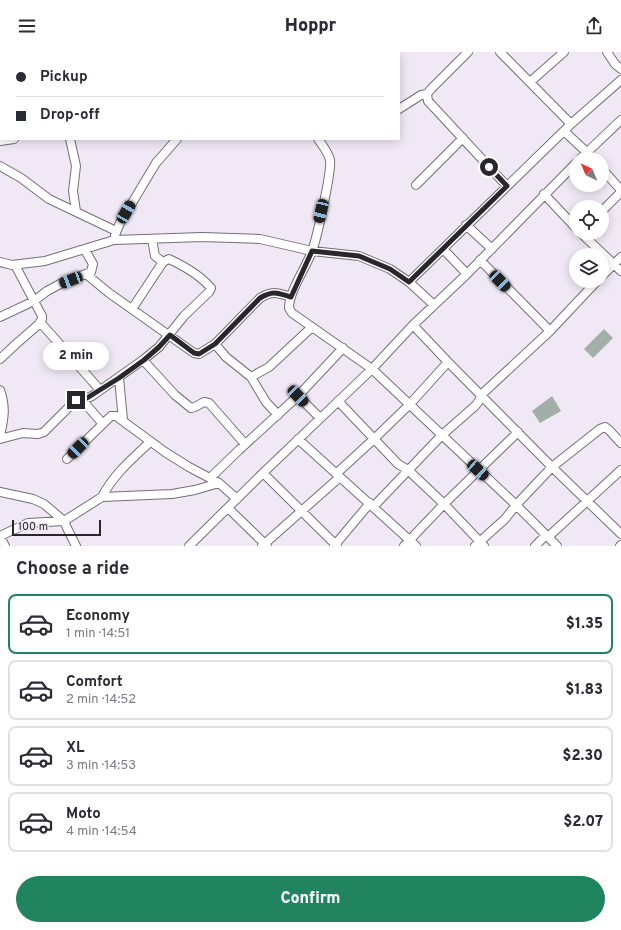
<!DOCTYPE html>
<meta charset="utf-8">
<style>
body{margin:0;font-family:Overpass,sans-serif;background:#f2f2f3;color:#2b2b33;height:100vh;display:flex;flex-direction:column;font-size:15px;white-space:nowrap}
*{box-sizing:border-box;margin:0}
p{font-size:13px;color:#7c7c81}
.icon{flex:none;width:22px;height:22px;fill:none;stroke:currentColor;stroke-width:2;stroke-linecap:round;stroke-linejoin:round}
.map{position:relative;height:494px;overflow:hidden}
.details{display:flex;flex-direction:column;background:#fff;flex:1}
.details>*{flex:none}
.hud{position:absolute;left:0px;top:0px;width:400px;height:88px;box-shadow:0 2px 10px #0003;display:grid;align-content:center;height:88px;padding:0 16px;background:#fff}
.needle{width:26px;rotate:316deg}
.fabs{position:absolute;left:569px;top:100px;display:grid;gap:8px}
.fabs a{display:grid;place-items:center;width:40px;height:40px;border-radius:50%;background:#fff;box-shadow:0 2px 10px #0003;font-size:20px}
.scale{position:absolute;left:12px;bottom:10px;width:89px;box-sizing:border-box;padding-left:4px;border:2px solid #2a272c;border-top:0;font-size:11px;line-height:14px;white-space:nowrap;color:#2a272c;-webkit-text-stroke:3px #f0e9f5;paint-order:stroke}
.end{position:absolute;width:18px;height:18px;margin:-9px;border:5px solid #2a272c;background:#fff;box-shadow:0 0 0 2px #fff}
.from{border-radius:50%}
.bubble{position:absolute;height:28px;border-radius:14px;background:#fff;box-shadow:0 2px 10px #0003;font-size:13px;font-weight:800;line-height:28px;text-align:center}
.car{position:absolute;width:12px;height:24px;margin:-12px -6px;border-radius:5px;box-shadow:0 0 3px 1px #0007;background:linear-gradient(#222 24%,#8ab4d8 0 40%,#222 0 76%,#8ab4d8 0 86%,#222 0)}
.hud b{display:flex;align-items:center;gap:14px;height:38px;font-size:15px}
.hud b+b{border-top:1px solid #e1e1e2}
.hud i{width:10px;height:10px;background:#2b2b33}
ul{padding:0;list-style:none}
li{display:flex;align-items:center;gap:12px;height:60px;margin:0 8px 6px;padding:0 8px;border:2px solid #e1e1e2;border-radius:8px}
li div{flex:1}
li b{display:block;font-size:15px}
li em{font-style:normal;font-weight:800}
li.selected{border-color:#20845e}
li>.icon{width:36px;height:36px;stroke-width:1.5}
h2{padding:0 16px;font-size:18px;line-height:48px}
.cta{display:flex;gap:8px;margin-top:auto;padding:8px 16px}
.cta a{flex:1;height:46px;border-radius:24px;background:#20845e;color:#fff;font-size:16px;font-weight:800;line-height:46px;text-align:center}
header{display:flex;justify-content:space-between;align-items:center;height:52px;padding:0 16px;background:#fff;font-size:18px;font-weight:800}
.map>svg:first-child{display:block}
</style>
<header><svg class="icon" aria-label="menu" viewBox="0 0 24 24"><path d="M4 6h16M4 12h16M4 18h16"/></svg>Hoppr<svg class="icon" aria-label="share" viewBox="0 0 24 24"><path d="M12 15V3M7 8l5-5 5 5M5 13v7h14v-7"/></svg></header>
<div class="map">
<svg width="621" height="494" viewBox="0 0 621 494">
<rect width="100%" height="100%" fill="#f0e9f5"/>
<path fill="#a2afa8" d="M604,277l9,9 -20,20 -9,-9z
M552,344l9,15 -21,12 -8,-12z"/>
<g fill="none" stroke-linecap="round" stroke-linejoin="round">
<g stroke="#756e79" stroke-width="10">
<path id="minor" d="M74,0l1,1
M190,0l1,1
M334,0v1
M468,0l-37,37 -4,5 1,7 79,85
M500,0l71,72
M607,0l8,12 6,5
M18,1l2,-1
M218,1l3,-1
M257,1l1,-1
M368,1l2,-1
M0,16l1,-1
M530,30l34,-30
M399,57l22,-14 6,-1
M565,80l29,27
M70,87l6,27 -3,25 3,20
M318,87c5,7 10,13 12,21 2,10 -13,78 -18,91 -6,17 -23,40 -23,57l3,5 80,56 144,136 41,41
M0,89l14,-2
M580,107l41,-39
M0,114l21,12 28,21 67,32
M602,117l19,21
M416,133l47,-47
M544,142l32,34
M602,159l19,-19
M466,173l26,24
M581,181l40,38
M115,183l5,-12 36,-60 21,-24
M152,187l3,17 8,6
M443,197l24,25
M480,208l70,71
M0,210l12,3 33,-4 69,-21 88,-3 58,2 52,12 47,5 31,13 19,13 25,23
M86,222l23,19 85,60 5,1 16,-10
M602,224l19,-19
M409,230l162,-158 50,-44
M0,265l34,-16 13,-10 15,-8 29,-11 2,-8 -8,-14
M40,270l60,68
M413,273l35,37 104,105 69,67
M0,307l16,-15 23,-20 3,-5v-3l-27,-51
M143,308l32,35 16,13 4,-1 9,-5 5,1 36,41
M251,325l18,-10 43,-40
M119,326l4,42
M0,338c6,17 4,28 0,46
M298,344l22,22
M82,348l21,24
M338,349l60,63 10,6 36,34 40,42
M278,363l-12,-13 -15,-25 -25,-20 -11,-13 45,-46c13,-8 18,-5 31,-1
M0,387l23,-6 15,1 6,-2 32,-32 3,-1 3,1 10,-4 51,-36 16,-13 25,-31 25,-24 2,-4c-11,-13 -27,-22 -42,-29l-6,3 -31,47
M298,387l118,107
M67,407l44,-43h5l49,36 24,15 30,16 18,16
M263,421l74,73
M337,421l37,-34 36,-35 38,-42
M210,426l29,-28 59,-54 45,-48
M0,440l33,7 11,5 20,17 3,7 9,18
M102,445c11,-22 30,-38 48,-55
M374,454l68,-71 33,-29 4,-5 2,-6 69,-64 47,-50
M228,456l39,38
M0,484l28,-13 36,-2 38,-24 70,-3 23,-4 24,-7
M0,484l5,10
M548,485l73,-67
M189,494l74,-73 109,-104 41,-44 54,-51 109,-111
M262,494l78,-69
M334,494l36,-43
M404,494l40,-42 74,-72
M475,494l30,-27 11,-14 36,-38 48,-38 5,-2 4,3 12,13
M535,494l11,-11
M620,494l1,-1"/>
</g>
<use href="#minor" stroke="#fff" stroke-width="8"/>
</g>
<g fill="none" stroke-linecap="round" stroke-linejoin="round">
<path stroke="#2a272c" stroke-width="5" d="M76,348l11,-2 32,-20 25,-18 15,-13 11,-12 24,18 5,1 16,-10 45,-46c13,-8 18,-5 31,-1l21,-46 47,5 31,13 19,13 98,-96 -18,-19"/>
</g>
</svg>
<div class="fabs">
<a><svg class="needle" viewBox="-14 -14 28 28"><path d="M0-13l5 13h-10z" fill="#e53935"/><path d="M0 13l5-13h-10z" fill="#7c7c81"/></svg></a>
<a><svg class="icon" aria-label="locate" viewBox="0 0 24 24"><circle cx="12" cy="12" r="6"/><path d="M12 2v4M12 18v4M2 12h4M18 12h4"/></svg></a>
<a><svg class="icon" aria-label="layers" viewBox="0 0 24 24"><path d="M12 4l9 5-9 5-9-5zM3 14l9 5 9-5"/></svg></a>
</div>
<div class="scale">100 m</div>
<i class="end from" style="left:489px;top:115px"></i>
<i class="end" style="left:76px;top:348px"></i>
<div class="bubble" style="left:43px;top:290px;width:66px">2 min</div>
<i class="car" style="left:321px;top:159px;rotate:193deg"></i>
<i class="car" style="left:126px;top:160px;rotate:30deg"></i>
<i class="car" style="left:71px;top:228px;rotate:249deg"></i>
<i class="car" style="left:500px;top:229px;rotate:136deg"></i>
<i class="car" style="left:298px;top:344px;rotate:136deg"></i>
<i class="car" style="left:78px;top:396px;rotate:225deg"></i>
<i class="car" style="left:478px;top:418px;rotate:132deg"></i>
<div class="hud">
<b><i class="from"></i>Pickup</b>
<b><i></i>Drop-off</b>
</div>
</div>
<section class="details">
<h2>Choose a ride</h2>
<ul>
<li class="selected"><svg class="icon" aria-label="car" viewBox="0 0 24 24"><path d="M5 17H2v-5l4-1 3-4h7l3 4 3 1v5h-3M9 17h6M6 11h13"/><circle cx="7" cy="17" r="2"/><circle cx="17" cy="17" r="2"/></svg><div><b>Economy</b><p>1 min · 14:51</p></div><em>$1.35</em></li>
<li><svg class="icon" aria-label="car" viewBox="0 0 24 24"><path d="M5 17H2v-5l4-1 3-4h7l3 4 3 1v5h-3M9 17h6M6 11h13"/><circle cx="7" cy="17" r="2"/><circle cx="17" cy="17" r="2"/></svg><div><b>Comfort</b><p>2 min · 14:52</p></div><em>$1.83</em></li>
<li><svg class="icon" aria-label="car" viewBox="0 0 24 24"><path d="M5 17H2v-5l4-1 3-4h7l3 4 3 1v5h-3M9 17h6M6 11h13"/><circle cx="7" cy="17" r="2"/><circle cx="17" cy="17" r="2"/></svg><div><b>XL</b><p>3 min · 14:53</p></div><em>$2.30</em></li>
<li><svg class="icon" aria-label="car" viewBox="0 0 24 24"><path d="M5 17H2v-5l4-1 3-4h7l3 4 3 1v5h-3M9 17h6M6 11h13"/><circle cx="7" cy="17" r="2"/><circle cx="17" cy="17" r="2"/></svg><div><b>Moto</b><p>4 min · 14:54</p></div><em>$2.07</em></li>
</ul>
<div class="cta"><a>Confirm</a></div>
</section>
